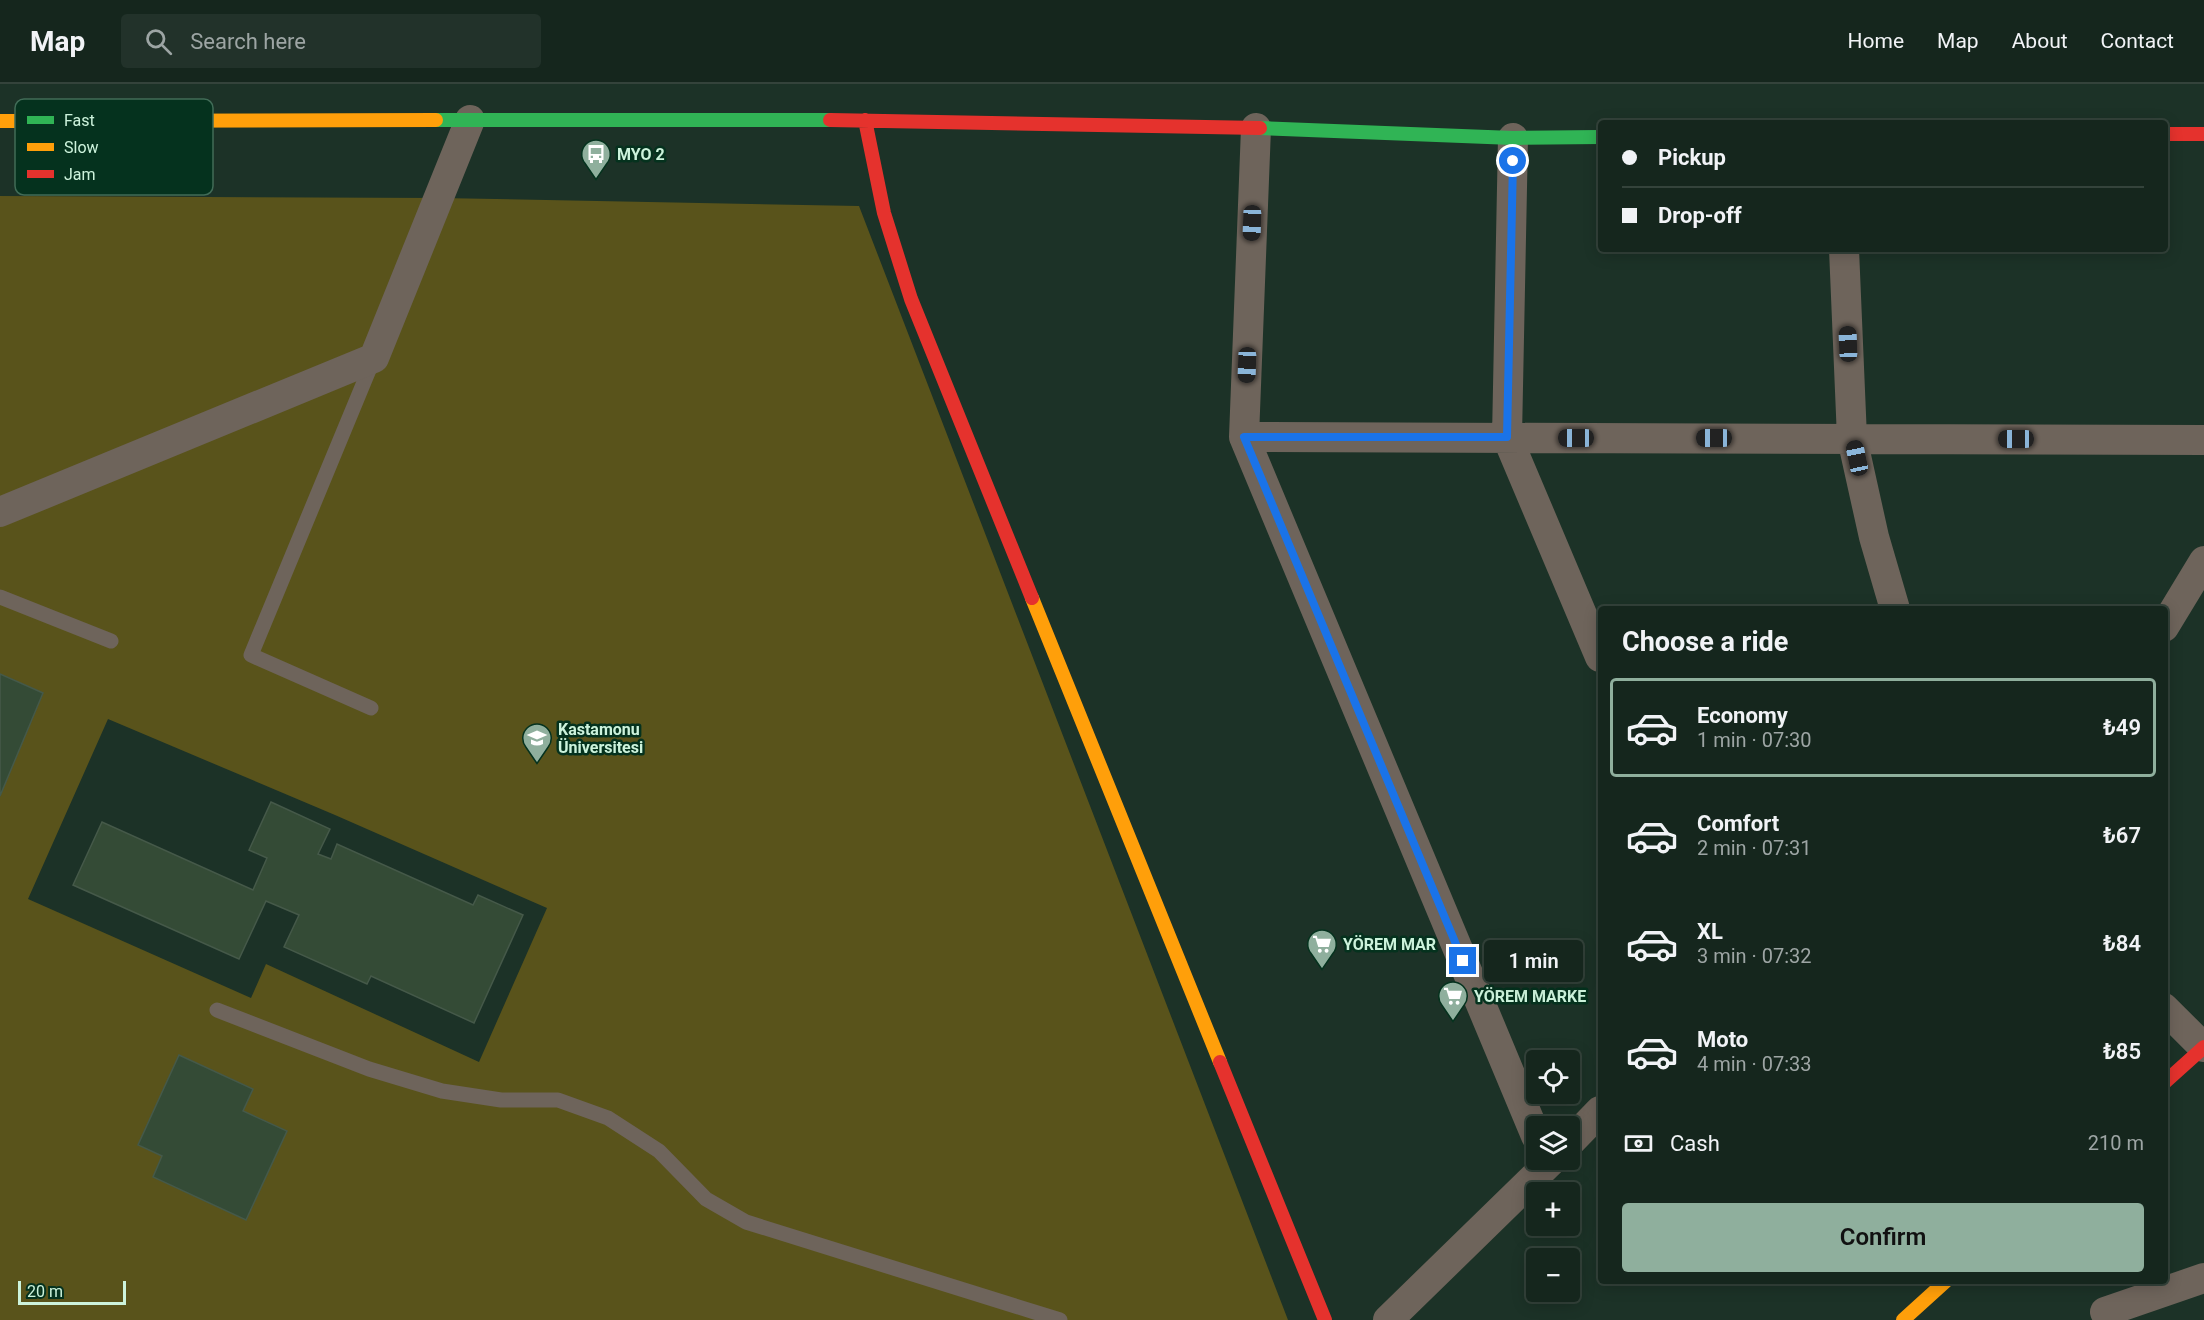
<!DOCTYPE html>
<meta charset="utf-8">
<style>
body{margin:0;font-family:Roboto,sans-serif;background:#22322a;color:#f1f3f6;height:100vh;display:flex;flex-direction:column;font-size:22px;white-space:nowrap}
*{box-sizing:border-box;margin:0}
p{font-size:20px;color:#9da5a4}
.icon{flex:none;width:33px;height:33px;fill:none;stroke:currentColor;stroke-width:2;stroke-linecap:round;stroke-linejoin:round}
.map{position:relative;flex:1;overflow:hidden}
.details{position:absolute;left:1598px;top:522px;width:570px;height:678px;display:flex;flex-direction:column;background:#15261d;border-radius:6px;box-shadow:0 3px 15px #0003,0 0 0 2px #34433b}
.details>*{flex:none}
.banner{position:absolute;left:1598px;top:36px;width:570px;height:132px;border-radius:6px;box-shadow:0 3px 15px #0003,0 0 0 2px #34433b;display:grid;align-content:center;height:132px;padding:0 24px;background:#15261d}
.tools{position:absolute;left:1526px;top:966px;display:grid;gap:12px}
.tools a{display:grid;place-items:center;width:54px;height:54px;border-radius:6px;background:#15261d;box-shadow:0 3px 15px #0003,0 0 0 2px #34433b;font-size:30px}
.scale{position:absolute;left:18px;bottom:15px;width:108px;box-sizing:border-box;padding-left:6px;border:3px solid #cdf3dc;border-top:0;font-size:16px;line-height:21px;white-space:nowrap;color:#cdf3dc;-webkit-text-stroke:4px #05321e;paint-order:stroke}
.end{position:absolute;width:27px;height:27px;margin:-14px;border:8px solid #1a73e8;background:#fff;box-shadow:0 0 0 3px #fff}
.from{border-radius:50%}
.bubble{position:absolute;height:42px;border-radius:6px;background:#15261d;box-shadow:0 3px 15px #0003,0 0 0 2px #34433b;font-size:20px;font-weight:600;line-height:42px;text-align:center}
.car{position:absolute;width:18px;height:36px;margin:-18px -9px;border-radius:8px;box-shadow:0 0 4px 2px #0007;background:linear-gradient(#222 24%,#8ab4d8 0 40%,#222 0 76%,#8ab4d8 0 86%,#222 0)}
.banner b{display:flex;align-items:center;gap:21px;height:57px;font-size:22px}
.banner b+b{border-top:2px solid #34433b}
.banner i{width:15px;height:15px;background:#f1f3f6}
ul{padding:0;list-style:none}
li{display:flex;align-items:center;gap:18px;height:99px;margin:0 12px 9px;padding:0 12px;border:3px solid transparent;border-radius:6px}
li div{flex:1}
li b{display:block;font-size:22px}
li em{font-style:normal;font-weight:600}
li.current{border-color:#8faf9d}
li>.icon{width:54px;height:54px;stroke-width:1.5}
h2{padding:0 24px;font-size:27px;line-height:72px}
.pay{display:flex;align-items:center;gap:15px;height:66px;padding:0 24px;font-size:22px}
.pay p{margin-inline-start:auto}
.action{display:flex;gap:12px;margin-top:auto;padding:12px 24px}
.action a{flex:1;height:69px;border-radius:6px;background:#8faf9d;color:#111;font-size:24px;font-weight:600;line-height:69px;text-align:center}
header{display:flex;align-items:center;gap:36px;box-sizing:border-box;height:84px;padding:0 30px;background:#15261d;border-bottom:2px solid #34433b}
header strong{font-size:28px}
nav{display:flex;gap:33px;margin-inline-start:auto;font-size:21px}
.search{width:420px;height:54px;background:#22322a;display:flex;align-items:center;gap:15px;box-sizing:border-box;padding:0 21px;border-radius:6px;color:#9da5a4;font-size:22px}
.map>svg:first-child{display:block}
</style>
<header>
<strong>Map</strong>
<div class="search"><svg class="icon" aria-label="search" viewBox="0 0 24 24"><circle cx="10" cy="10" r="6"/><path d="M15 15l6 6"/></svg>Search here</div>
<nav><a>Home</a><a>Map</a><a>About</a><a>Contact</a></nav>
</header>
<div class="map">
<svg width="2204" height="1236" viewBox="0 0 2204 1236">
<rect width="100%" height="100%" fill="#1c3227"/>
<path fill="#59531b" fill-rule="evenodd" d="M0,112l439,2 420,8 429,1114h-1288v-524l43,-103 -43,-19zM108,635l227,96 212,93 -68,154 -213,-98 -15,34 -223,-99z"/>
<path fill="#344b36" stroke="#455949" stroke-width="1.5" d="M0,590l43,19 -43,103z
M271,718l59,27 -12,25 13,5 6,-15 136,61 5,-10 45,20 -49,108 -103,-47 -4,8 -83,-37 15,-32 -33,-14 -27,58 -166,-74 29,-63 151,68 14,-32 -18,-8z
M179,971l74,34 -10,22 44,20 -41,89 -93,-43 9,-21 -24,-11z"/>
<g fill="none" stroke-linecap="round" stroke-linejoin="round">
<path stroke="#6e645b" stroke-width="15" d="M0,513l111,44
M371,624l-120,-53 123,-297
M217,926l152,59 73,22 59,9h57l50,18 51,33 47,48 40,23 314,98"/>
<path stroke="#6e645b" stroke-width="30" d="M1256,44l-12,309 292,699
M1513,54l-6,299 93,220
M1844,165l8,189 22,99 21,72
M1244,353l960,3
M0,428l374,-154 96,-238
M2164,543l40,-66
M2164,924l39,39
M1569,1059l31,-32
M2105,1228l99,-34
M1388,1236l164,-160"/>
<path stroke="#30b455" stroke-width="14" d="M436,36h394
M1260,44l253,10 87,-1"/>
<path stroke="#ff9f0a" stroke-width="14" d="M0,37l436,-1
M1032,514l188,464
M1903,1236l43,-39"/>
<path stroke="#e5322d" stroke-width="14" d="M830,36l430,8
M865,36l19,93 27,86 121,299
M2164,50h40
M1220,978l105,258
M2164,999l40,-36"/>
</g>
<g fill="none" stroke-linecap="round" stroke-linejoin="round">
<path stroke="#1a73e8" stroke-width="8" d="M1463,877l-219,-524h263l6,-276"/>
</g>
<defs>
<g id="bus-pin" transform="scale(1.5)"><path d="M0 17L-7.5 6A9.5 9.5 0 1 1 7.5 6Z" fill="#8faf9d" stroke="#05321e"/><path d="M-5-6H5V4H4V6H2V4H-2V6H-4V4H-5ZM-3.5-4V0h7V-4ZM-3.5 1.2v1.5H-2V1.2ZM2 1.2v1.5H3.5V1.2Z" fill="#fff"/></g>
<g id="university-pin" transform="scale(1.5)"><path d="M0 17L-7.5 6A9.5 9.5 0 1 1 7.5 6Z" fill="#8faf9d" stroke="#05321e"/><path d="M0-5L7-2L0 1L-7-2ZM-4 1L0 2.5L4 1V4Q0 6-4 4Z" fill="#fff"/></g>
<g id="supermarket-pin" transform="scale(1.5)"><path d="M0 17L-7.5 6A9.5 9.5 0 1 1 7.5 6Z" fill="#8faf9d" stroke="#05321e"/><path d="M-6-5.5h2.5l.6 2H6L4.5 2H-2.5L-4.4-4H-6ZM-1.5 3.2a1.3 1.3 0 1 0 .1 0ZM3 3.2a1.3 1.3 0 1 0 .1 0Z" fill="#fff"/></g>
</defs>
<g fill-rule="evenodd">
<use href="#bus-pin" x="596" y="70"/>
<use href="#university-pin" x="537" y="654"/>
<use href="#supermarket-pin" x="1322" y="860"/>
<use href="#supermarket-pin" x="1453" y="912"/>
</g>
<g text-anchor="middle" stroke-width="5" stroke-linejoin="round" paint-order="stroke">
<g font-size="16" font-weight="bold" fill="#cdf3dc" stroke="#05321e" text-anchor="start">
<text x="617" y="76">MYO 2</text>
<text x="558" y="651">Kastamonu<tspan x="558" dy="18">Üniversitesi</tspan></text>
<text x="1343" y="866">YÖREM MAR</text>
<text x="1474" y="918">YÖREM MARKE</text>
</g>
</g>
<rect x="15" y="15" width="198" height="96" rx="9" fill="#05321e" stroke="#416c57" stroke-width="1.5"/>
<rect x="27" y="32" width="27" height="8" fill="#30b455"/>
<rect x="27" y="59" width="27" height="8" fill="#ff9f0a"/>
<rect x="27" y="86" width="27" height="8" fill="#e5322d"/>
<g font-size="16" fill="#cdf3dc">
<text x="64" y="42">Fast</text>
<text x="64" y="69">Slow</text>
<text x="64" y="96">Jam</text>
</g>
</svg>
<div class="tools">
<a><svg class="icon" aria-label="locate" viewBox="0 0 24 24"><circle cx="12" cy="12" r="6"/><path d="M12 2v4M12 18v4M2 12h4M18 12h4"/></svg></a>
<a><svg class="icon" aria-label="layers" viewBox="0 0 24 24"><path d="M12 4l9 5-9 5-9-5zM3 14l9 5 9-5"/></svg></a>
<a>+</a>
<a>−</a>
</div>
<div class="scale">20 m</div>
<i class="end from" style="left:1513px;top:77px"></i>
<i class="end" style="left:1463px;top:877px"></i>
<div class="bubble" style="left:1484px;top:856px;width:99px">1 min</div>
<i class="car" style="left:1252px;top:139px;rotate:182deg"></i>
<i class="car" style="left:1848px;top:260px;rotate:358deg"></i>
<i class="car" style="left:1247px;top:281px;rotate:182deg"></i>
<i class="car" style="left:1576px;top:354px;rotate:270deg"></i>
<i class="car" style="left:1714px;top:354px;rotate:270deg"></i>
<i class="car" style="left:2016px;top:355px;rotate:270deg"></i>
<i class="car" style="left:1857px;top:374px;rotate:348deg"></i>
<div class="banner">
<b><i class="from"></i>Pickup</b>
<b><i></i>Drop-off</b>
</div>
<section class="details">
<h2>Choose a ride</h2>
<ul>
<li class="current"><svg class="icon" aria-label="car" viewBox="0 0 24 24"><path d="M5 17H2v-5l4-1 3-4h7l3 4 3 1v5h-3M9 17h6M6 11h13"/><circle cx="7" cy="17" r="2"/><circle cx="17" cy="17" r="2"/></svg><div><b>Economy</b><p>1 min · 07:30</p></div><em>₺49</em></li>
<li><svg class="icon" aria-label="car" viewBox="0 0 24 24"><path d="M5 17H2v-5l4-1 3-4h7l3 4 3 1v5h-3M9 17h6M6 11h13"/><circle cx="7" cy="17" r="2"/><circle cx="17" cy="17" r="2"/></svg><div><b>Comfort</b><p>2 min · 07:31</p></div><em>₺67</em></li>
<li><svg class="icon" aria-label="car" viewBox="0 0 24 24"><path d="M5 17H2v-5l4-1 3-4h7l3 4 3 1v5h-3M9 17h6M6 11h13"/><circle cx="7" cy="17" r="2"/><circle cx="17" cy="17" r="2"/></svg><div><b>XL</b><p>3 min · 07:32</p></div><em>₺84</em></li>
<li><svg class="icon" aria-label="car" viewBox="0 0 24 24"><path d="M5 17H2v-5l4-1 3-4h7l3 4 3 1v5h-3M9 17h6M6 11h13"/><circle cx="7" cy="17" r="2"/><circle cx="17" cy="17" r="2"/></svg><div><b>Moto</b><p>4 min · 07:33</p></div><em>₺85</em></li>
</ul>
<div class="pay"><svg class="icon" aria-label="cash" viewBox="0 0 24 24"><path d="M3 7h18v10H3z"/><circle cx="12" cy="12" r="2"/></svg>Cash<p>210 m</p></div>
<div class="action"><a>Confirm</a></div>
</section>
</div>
